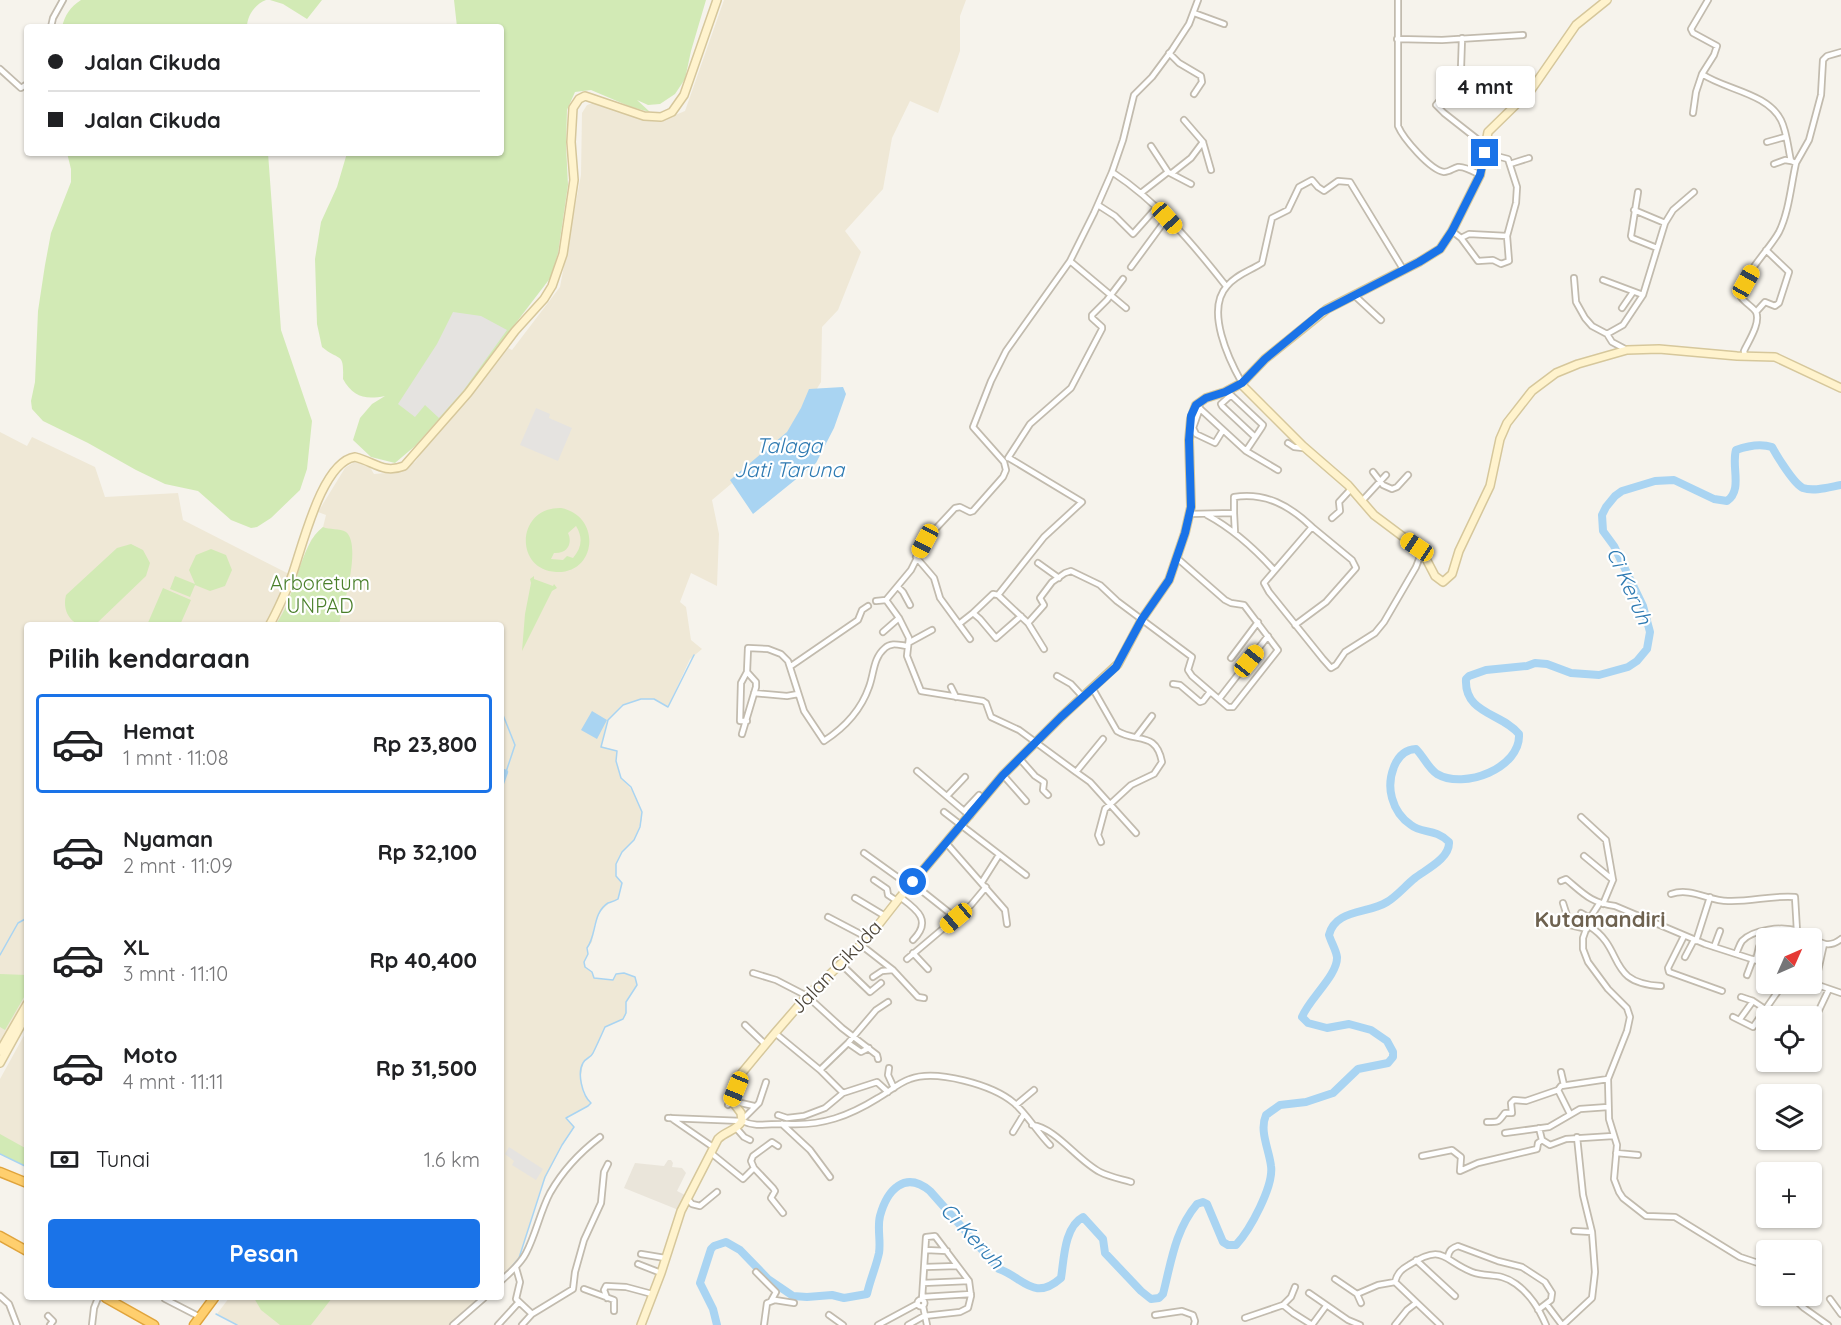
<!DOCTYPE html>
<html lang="id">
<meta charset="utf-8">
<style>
body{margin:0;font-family:Quicksand,sans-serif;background:#f2f2f2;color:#202124;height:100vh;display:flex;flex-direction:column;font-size:22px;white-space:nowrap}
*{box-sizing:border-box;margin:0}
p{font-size:20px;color:#757577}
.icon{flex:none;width:33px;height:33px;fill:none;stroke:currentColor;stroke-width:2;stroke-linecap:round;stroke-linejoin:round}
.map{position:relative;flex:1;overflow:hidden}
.panel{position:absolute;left:24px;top:622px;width:480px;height:678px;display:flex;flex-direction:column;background:#fff;border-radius:6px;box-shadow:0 2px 4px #0004}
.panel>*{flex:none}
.hud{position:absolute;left:24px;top:24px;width:480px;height:132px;border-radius:6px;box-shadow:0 2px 4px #0004;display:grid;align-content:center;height:132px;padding:0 24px;background:#fff}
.needle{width:39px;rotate:45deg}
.tools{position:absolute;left:1756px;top:928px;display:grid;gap:12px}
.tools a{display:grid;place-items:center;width:66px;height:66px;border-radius:6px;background:#fff;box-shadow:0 2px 4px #0004;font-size:30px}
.end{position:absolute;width:27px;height:27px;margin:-14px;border:8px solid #1a73e8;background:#fff;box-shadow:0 0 0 3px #fff}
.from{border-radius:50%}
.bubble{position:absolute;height:42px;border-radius:6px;background:#fff;box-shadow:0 2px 4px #0004;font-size:20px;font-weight:700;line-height:42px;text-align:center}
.car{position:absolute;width:18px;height:36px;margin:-18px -9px;border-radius:8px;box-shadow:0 0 4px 2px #0007;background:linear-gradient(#f5c518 24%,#345 0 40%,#f5c518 0 76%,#345 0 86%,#f5c518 0)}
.hud b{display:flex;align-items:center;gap:21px;height:57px;font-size:22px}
.hud b+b{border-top:2px solid #e0e0e0}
.hud i{width:15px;height:15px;background:#202124}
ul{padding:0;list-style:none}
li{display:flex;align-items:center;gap:18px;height:99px;margin:0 12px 9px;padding:0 12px;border:3px solid transparent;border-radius:6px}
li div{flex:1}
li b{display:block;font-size:22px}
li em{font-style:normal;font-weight:700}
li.on{border-color:#1a73e8}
li>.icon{width:54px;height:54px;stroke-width:1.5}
h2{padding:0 24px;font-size:27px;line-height:72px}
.pay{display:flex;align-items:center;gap:15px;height:66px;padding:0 24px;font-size:22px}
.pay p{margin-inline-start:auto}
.cta{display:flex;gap:12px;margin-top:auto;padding:12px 24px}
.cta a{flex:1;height:69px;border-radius:6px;background:#1a73e8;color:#fff;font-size:24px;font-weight:700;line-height:69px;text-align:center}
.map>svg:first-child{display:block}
</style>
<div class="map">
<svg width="1841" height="1325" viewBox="0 0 1841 1325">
<rect width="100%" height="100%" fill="#f6f3ec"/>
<path fill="#eae5da" d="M668,1160h3l2,3 -1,4 10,1 4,5 -9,18 10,5 -6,15 -57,-23 11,-25 29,3z"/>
<path fill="#efe8d6" d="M724,0h242l-6,16v35l-22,62 -28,-12 -18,37 -9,51 -38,42 16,21 -23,58 -16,17 -1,55 -34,55 -75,63 7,34 -2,52 -26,-13 -11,29 6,5 5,33 11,9 -12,10 -22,48 -14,-8h-13l-19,6 -14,15 -7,26 16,5 -1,10 5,17 12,13 9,21v8l-8,20 -12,12 -6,12v12l6,7 -3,13 -1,3 -9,4 -9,9 -6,14 -2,16 -5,6 1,6 -4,8 1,5 7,5 2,6 19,2 3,-6 8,-1 11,4 2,8 -11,17v13l-3,4 -18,8 -12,27 -10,9 -2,13 1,13 2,6 7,8 -3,3 -22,12 8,9 -12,18 -21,42 -22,71 -18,21v-653h-226l20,-40 16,-46 12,-13 3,-12 -8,-3 27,-44 11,-7 12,3 6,10 23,-2 18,-10 20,-27 31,-34 40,-54 6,3 48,-63 21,-112 1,-62 5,-8 6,-2 44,15 26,2 22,-9z
M0,432l27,14 5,-9 63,30 10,30 73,-4 5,27 106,54 -9,25 -12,26 -241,1v376l-27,46z
M27,1030v137l-27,-13v-75z
M229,1298h253l-31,27h-214l-20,-11z"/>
<path fill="#d2eab5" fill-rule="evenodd" d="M81,0h185c-11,4 -19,16 -19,27h-185c3,-12 8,-20 19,-27z
M270,0h52l-15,19 -24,-15z
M454,0h252l-15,51 -6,28 -10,15 -15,10 -12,1 -11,-5 13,12 -19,-5 -40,-17 -16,2 -8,18 -1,35 2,40 -10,68 -7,24 -88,115 -48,54 -20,17 -24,-6 -18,-17 7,-22 12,-14 13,-8c-20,4 -32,1 -42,-17 1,-28 -3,-17 -21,-32l-5,-23 -2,-65 6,-37 16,-35 10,-34h154v-126h-44z
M67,153h201l13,177 31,91 -5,48 -7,21 -29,28 -14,9 -6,1 -20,-8 -33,-29 -33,-7 -29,-14 -48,-27 -45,-22 -11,-12 -1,-8 4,-19 3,-71 7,-46 6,-32 20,-51v-13z
M561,508c41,8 36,66 -5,64 -42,-2 -40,-65 5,-64zM576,526c7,11 6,22 -3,32l-6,-2 -4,4 -12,-1 3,-6c13,1 19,-9 14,-20z
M323,527c6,3 17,1 23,5 16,13 -3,76 -7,93h-64c21,-25 24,-81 48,-98z
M131,544l12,6 7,13 -4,13 -50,48c-21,7 -35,-10 -30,-29l51,-47z
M211,549l15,6 6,15 -7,16 -15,5 -15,-6 -5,12 -20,-8 5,-13 20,8 -6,-14 7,-15z
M534,576v3l19,7 1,-2 3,4 -5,3 -30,60 3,-37 6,-31 -1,-4z
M163,588l28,12 -11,25h-33z
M0,974l27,1v17l-22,38 -5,-3z
M0,1134l27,15v18l-27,-13z
M254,1298h78l-21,27h-31l-19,-15z"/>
<path fill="#e5e3e0" d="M453,312l28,4 26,14 -44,61 -24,27 -14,-13 -10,12 -17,-13 39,-60z
M536,408l14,6 -1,4 23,10 -14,33 -38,-16z
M509,1147l34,22 -7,11 -24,-15 2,-4 -9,-7z"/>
<path fill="#a9d4f2" d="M843,387l3,7 -12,34 -18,35 -63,51 -23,-34 57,-48 14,-24 8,-19z
M592,711l15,9 -10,19 -16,-9z"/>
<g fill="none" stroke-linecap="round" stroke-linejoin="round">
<path stroke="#a9d4f2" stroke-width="1.5" d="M501,710l14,35 -9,27
M0,955l18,-32 9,-5
M0,1154l27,13
M507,1272l12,-14 26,-81 17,-32 12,-18 -8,-9 22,-12 3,-3c-9,-8 -14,-30 -8,-40 2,-5 8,-5 10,-10 4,-8 8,-17 12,-26l18,-8 3,-6v-11l11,-17 -2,-8 -11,-4 -8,1 -3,6 -19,-2 -2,-6 -7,-5 -1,-5 4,-8 -1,-6c10,-13 5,-35 21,-45 3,-1 7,-2 10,-4l4,-16 -6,-7v-12l6,-12 12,-12 6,-13 2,-15 -11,-25 -10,-9 -5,-17 1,-10 -16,-4 7,-27 15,-15 18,-6h13l14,8 26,-52
M216,1314l21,11"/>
<path stroke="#a9d4f2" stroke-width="4.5" d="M501,770l5,2 -5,14"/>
<path stroke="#a9d4f2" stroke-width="8" d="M717,1325l-4,-16 -13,-26 11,-34 3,-3 12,-4 14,8 28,29 25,17 14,1 25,-2 12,3 23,-4c3,-14 9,-27 12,-41 2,-12 -2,-25 1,-37 7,-26 25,-46 50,-25l69,78c25,9 35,33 62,9 3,-18 3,-51 22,-61l20,22 2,14 36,38 10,8 8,-1 4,-4c8,-31 12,-64 34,-90l6,-2 4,2 16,38 5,3h8c14,-15 38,-59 35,-79 -2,-17 -12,-35 -5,-51l14,-10 26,-3 27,-9 25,-24 30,-6 5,-6v-5l-6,-11 -16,-11 -22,-6 -22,4 -19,-5 -6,-6c7,-18 36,-42 35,-60 -1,-7 -6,-15 -8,-22 6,-26 39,-21 58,-33 10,-6 19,-17 28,-24 12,-9 35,-20 34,-36 -14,-14 -27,-8 -38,-17 -9,-6 -16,-16 -19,-27 -5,-18 2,-48 24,-49 8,8 12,19 21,25 27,16 84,-6 82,-40 -17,-21 -55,-20 -53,-55l3,-3 17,-6 41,-4 8,-3 12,1 24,9 28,2 29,-8 9,-6 10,-12 3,-17 -7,-26 -29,-60 -11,-15 -1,-16 4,-8 9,-11 7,-5 33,-10 19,-1 40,19 13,2c16,-11 4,-35 9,-51 11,-4 24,-7 36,-3 5,9 22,37 31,41 11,4 27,-1 38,-3"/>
<g stroke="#c2bbae" stroke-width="8">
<path id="street" d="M1398,0v126c5,12 32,44 46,46 6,0 9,-4 14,-5 7,-1 16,5 22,8
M1708,0l-17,29 2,4 24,13 -3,9 -12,19c24,16 65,19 79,46 6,12 7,28 10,41l5,2c-5,22 -7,49 -17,69 -11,20 -37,42 -38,65 4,6 12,10 15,15 5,11 -8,30 -12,39l1,5
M1194,13l30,11
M51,27l2,-9 10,-18
M1462,38l-1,30 -7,15 -18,22 8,8 42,33
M1397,39l45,1 81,-5
M1169,53l10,10 22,13 1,6 -8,12
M0,69l21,19 6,-4
M1693,113l3,-21 6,-18
M1184,120l19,22 8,28
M1767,142l18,-5
M1151,146l17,26 23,12
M1796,163l13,-23 12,-45 2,-35 4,-4 14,-4
M1510,164l19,-6
M1774,164l11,-4 6,1
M1112,172c46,30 81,72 114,114
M1172,173l19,-15 12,-16
M1638,192l-7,44 1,2 25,10
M1141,193l27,-21
M1098,205l17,11 18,18 24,-27
M1634,210l31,13
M1452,231l9,7 8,-4 38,2
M1461,238l17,23 15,-1 8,4 8,-3 -2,-25 9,-33 1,-16 -9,-28 -23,-6
M1070,261l56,47
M1131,267l36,-49
M1574,278l2,24 9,16 7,8 15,8 5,8 15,8
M1603,280l40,15
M1354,295l27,25
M1622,308l11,-16
M1756,312l9,-10 10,4 4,-3 10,-31 -23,-22
M1607,334l16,-9 20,-30 22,-72 8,-13 21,-18
M1242,383c-13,-23 -37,-73 -15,-97 10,-12 23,-15 35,-23l10,-45 16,-8 11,-23 13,-7 6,7 6,4 14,-10 12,1 53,87
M1196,405l50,46 32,19
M1200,408l-7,20 3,6 19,9 8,-13
M1288,443l6,4 9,1
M1246,451l16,-24 1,-2 -32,-30 -10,9 1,2 33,31
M1008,458l22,-34 41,-36 31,-59v-2l-10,-9v-3l15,-15 16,-21
M1373,472l10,13 9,4 5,-2 11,-12
M1362,501l24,-26
M1234,513l1,20
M1189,514l45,-1v-16c32,-5 56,9 78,30
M1207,515c26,14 47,33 67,55
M1332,518l8,-7 -1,-9 12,-13
M916,557l18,21 6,20 30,41
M1038,563l21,15
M898,587l5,5 7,13
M998,595l30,28 16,-18 -4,-7 12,-16 13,-9 6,-2 29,14 17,16 75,56 -4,13 4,6 36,31h5l45,-57 -34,-45 -13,-2 -6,-3 -48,-42
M886,600l13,18 10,20 -2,18 14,35 62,10 3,2 5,14 28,13 57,42 27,-33
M876,601l10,-1 25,-30 16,-32 28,-30 5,-1 10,5 3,-1 30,-34 3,-7 -2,-8 -31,-35 18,-46 15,-30 64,-90 24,-48 18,-41 11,-32 11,-45 18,-18 20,-27 17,-26 9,-24
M973,613l20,-19 5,1 46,-58 38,-35 -73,-44
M1028,623l16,26
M959,624l14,-11 7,6 16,19 25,-22
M1295,625l31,-23 30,-34 -4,-8 -40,-33 -48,56 5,9 54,67 8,9 5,-3 9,-13 30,-19 9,-11 32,-55 6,-16
M883,632l16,-14
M910,642l22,-12
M1231,658l27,-36
M791,666l67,-46 4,-10 6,-4
M1057,676l14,8 12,13
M1173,684l7,1 20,17 3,-1 7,-9
M951,687l5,10
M1093,689l24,42c20,12 39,0 45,31l-8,12 -23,11 -26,24 -7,26 3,7
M754,693l33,3 11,-2
M1219,699l49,-63
M747,721h-7l1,-38 6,-11 1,-24 20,1 13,5 7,7 16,50 20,30c20,-13 37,-31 45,-54 5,-13 4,-29 16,-39 6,-6 14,-3 22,-2
M742,734l14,-47v-5l-9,-10
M1136,737l16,-21
M1020,759l15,17 9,6 -1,8 5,5
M917,771l53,45
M1076,772l14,10 46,51
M1003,775l23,26
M947,796l18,-19
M964,811l15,-16
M944,812l82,63
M1581,817l25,23 7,40 -10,24
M947,844l58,66 2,14
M864,853l46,33
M1584,856l29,24
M874,880l13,9 1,6 9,6
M1561,881l5,-2c18,15 25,24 49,27l90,38 62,20
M982,882l17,-27
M912,883l44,35
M1671,894c20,-7 38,7 57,7 23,1 45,-6 67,-4l2,34
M900,897c16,12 33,23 13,43
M855,898l30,18
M1563,903l7,22 17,4
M1599,904l-9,14 -7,20v11l5,13 20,27 19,19 3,9 -3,14 -19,48 1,40 8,26 -3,34 5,13 4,6 23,18 29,1 65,40 27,9
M1581,913l9,5
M828,917l40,21
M1589,926c37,23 16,57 72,60
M1684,936l-16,32 1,4 53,19
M1696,941l14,-44
M861,945l32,25 25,27 6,1
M1714,947l6,-16
M913,953l15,16
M1736,954c2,-4 3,-9 6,-13 11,-12 41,-15 56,-10 16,6 27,21 43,8
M1685,957l9,-17
M907,959l64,-54 15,-18
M1756,960l3,-13
M841,964l29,28 11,-9
M753,973l23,7 31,16 35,32 35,27 1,4
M1747,975l6,-16
M873,977l9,-6 11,-1
M1812,983l29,10
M1813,984l5,-13 6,-27
M1741,997l12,4 24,16
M1733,1017l20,10 30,-43
M1740,1019l13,-18
M745,1025l20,19
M1812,1025l17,-36
M775,1033l45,37 28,-27 28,-33 12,-8
M848,1043l13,9 8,-4
M889,1068l-1,7 6,13
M820,1070l23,23
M1561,1072l3,13
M728,1105l4,-4 22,5
M1016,1105l18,-15
M1570,1114l-12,-24 3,-4 47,-7
M778,1115l9,3 17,-2 21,-8 18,-15 34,-11 11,10
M668,1118l74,3c15,7 29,2 45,3 35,2 62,-8 91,-26 11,-6 20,-15 32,-19 26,-10 83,6 104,24 12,10 24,30 36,42
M671,1118l42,29
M743,1119l16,-16 7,-21
M1487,1122c13,0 11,0 18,-9h7l-1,-10 3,-3 12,1 32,-11
M782,1124l28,26 20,27
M1032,1125c24,3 45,35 68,47 10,5 21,7 31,10
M1539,1128l3,12 8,5 16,-6 47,-3
M737,1129l7,8 6,3
M1013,1132l11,-18
M1505,1133l44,-6 31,-18 28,-2
M711,1153l32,26 11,-11 -3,-7 2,-5 19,-14 6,4
M1616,1153l22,2
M1422,1156l30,-6 9,7 -1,14 18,-8 59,-14 1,-6 4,-3
M754,1168l19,20 2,3 -4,7 12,15
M687,1198l5,6 8,2 17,-14
M1574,1231l18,1
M926,1250l21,1
M641,1254l24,4
M1448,1257c1,-7 4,-9 10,-11l40,15 24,6 23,15 7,11 -1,7 -13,10
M1416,1260l39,36
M638,1264l23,9
M925,1267l32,-1
M516,1268l4,14 -4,17 16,15
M756,1272l20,20 -5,9
M1335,1279l22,15 21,-9 17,-3
M501,1281c9,-9 19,-16 25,-28 10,-19 14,-41 24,-60 13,-23 29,-40 50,-56
M923,1283l46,-2
M584,1289l30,11v11
M1309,1293l39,27 12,5
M1357,1294l4,9
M0,1296l9,8 8,21
M1791,1296l13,12 24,17
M922,1297l49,-3
M607,1298l-3,-8 2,-4 20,1 26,7
M165,1299l35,18
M1830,1299l11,15
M917.5 1303a3.5 3.5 0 1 1 7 0a3.5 3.5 0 1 1-7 0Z
M1283,1305l8,-8 4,-10
M1547,1305l15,20
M923,1306l4,19
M829,1315l14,10
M1155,1315l27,-4 11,4 2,6 -1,4
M48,1316l5,5 -3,4
M1245,1318l38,-13 10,8 19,12
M92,1325l2,-17 4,-10
M453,1325l31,-27
M498,1325l21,-23
M522,1325l10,-11 41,-25 2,-17 9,-32 17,-37 3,-31 4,-8
M764,1325l3,-22 8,-3 19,3
M878,1325l39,-21
M908,1325l16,-9 36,-4 8,-4 3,-12 -2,-15 -34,-45 -9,1 -4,62
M1312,1325l14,-19
M1395,1325l12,-15 9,-7
M1440,1325l-45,-43c2,-9 7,-13 14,-17 35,-22 33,-5 63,7 16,6 28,0 44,12 15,11 23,25 30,41
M1563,1325l29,-27 3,-26 -3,-40 -9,-37 -6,-58"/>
</g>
<g stroke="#d6c79b" stroke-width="10">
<path id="secondary" d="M1241,384l62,62 45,39 26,30 48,36 13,25 8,6 9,-8 7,-23 31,-65 10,-47 7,-16 25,-32 24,-18 22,-9 49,-14 32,-1 78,7 38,1 66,31
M269,626c8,-14 14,-28 20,-42 12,-30 31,-122 66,-127 20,5 28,17 49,9l64,-73 47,-62 29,-32 8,-13 11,-32 11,-74 -3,-38 2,-34 6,-9 6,-3 59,20 17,1 11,-5 12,-17 33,-95
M0,1051l27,-47
M0,1063l27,-49
M641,1325l20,-52 20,-62 37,-72c8,-8 18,-8 24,-18l-1,-8 -9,-12 9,-27 34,-41 32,-37 61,-58 29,-37 106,-126 58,-58 57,-53 24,-45 27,-39 16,-47 6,-26 -2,-67 2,-21 5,-14 10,-7 19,-6 17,-9 23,-24 62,-50 92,-47 21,-13 12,-18 28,-56 8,-43 43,-42 45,-65 31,-25"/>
</g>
<g stroke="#e0a43c" stroke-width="11">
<path id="highway" d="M0,1172l27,11
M0,1236l27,15
M106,1298l48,27
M194,1325l20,-27"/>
</g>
<use href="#street" stroke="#fff" stroke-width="4.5"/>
<use href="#secondary" stroke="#fff3cd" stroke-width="7"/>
<use href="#highway" stroke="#ffcf6e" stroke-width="8"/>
</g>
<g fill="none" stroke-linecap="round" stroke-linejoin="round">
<path stroke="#1a73e8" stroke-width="8" d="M913,882l90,-107 58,-58 55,-50 26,-48 27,-39 16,-47 6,-26 -2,-67 2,-24 5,-11 10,-7 19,-6 17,-9 23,-24 57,-47 97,-50 21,-13 12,-18 28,-56 5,-22"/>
</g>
<g text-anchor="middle" stroke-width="4.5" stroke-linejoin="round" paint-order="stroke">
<g font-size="20" fill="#4a7f2a" stroke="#fff">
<text x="320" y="590">Arboretum<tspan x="320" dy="23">UNPAD</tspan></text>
</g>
<g font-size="20" fill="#4b4439" stroke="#fff">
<text transform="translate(836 967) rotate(-46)" y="7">Jalan Cikuda</text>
</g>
<g font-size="21" font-style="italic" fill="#2e7ab2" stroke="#fff">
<text x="789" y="453">Talaga<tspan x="789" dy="24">Jati Taruna</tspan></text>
<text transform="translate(1629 586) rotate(66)" y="7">Ci Keruh</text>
<text transform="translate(972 1236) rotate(47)" y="7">Ci Keruh</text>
</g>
<g font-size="22" font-weight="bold" fill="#6e6250" stroke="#fff">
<text x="1600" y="927">Kutamandiri</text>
</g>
</g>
</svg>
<div class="tools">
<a><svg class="needle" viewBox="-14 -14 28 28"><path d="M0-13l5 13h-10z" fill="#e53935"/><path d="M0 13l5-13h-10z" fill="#757577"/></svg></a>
<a><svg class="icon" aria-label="locate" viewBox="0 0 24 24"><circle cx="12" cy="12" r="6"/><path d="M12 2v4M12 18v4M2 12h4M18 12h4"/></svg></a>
<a><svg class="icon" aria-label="layers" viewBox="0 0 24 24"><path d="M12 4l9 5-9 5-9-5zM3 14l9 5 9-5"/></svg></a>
<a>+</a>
<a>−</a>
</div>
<i class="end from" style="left:913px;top:882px"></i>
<i class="end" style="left:1485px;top:153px"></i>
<div class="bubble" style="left:1436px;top:66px;width:99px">4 mnt</div>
<i class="car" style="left:1167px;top:218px;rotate:138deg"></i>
<i class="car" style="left:1746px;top:282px;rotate:29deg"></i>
<i class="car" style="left:925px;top:541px;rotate:208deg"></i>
<i class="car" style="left:1417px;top:547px;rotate:304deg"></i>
<i class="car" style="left:1249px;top:661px;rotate:39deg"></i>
<i class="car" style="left:956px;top:918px;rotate:230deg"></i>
<i class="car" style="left:736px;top:1089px;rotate:202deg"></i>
<div class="hud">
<b><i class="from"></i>Jalan Cikuda</b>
<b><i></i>Jalan Cikuda</b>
</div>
<section class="panel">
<h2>Pilih kendaraan</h2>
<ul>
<li class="on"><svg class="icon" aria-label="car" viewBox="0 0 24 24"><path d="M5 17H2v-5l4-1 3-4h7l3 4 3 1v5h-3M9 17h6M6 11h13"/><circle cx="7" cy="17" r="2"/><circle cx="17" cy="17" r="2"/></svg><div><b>Hemat</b><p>1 mnt · 11:08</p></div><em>Rp 23,800</em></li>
<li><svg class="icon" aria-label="car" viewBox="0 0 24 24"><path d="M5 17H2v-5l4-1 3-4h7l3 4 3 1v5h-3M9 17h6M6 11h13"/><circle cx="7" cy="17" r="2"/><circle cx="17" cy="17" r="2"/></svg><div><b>Nyaman</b><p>2 mnt · 11:09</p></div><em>Rp 32,100</em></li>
<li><svg class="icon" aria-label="car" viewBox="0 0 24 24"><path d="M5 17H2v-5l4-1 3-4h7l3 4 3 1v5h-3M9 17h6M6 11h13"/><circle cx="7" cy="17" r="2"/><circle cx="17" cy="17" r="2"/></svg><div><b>XL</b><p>3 mnt · 11:10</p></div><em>Rp 40,400</em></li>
<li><svg class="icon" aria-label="car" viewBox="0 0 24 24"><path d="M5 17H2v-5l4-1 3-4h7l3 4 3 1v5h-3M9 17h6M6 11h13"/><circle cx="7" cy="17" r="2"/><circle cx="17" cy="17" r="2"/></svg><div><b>Moto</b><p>4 mnt · 11:11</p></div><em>Rp 31,500</em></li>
</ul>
<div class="pay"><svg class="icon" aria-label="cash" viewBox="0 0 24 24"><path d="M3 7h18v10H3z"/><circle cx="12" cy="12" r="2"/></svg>Tunai<p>1.6 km</p></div>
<div class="cta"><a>Pesan</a></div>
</section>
</div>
